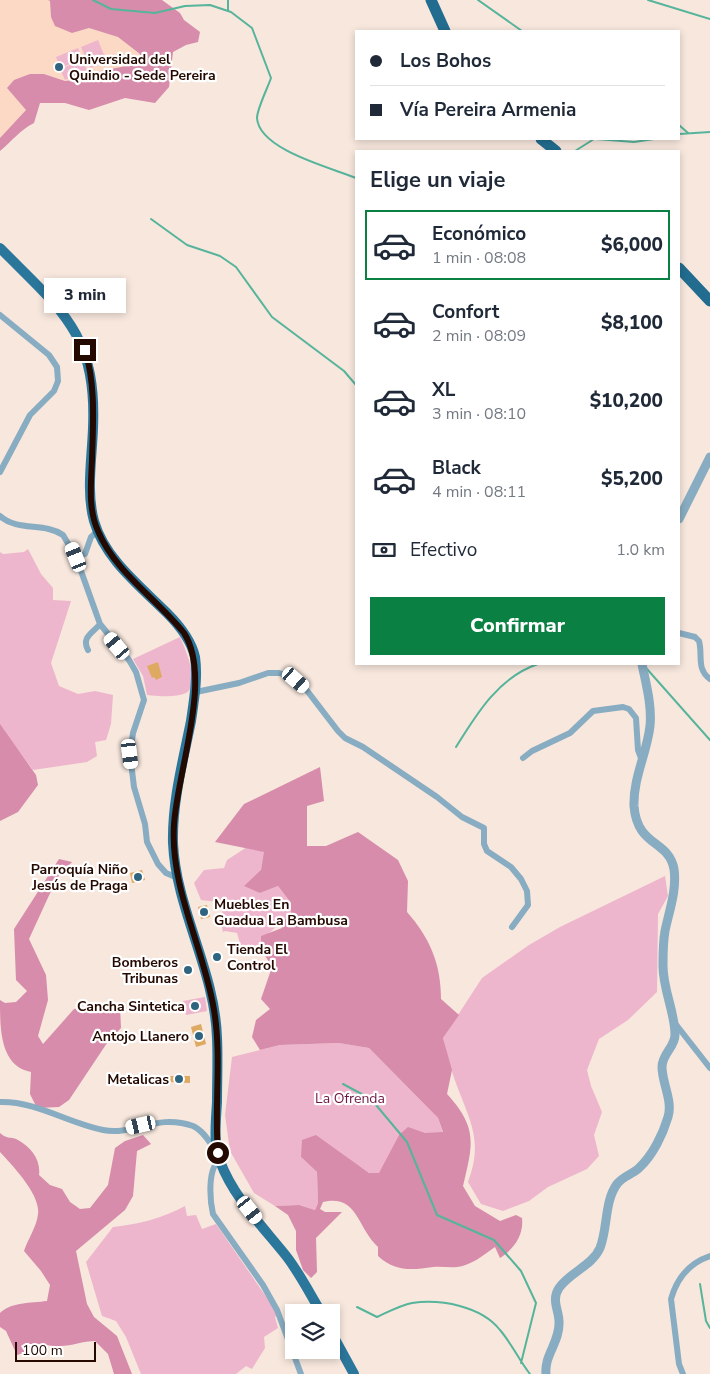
<!DOCTYPE html>
<html lang="es">
<meta charset="utf-8">
<style>
body{margin:0;font-family:"Nunito Sans",sans-serif;background:#f2f2f3;color:#1f2937;height:100vh;display:flex;flex-direction:column;font-size:19px;white-space:nowrap}
*{box-sizing:border-box;margin:0}
p{font-size:16px;color:#747a83}
.icon{flex:none;width:28px;height:28px;fill:none;stroke:currentColor;stroke-width:2;stroke-linecap:round;stroke-linejoin:round}
.map{position:relative;flex:1;overflow:hidden}
.sheet{position:absolute;left:355px;top:150px;width:325px;height:515px;display:flex;flex-direction:column;background:#fff;border-radius:0px;box-shadow:0 2px 8px #0003}
.sheet>*{flex:none}
.banner{position:absolute;left:355px;top:30px;width:325px;height:110px;border-radius:0px;box-shadow:0 2px 8px #0003;display:grid;align-content:center;height:110px;padding:0 15px;background:#fff}
.controls{position:absolute;left:285px;top:1304px;display:grid;gap:10px}
.controls a{display:grid;place-items:center;width:55px;height:55px;border-radius:0px;background:#fff;box-shadow:0 2px 8px #0003;font-size:25px}
.scale{position:absolute;left:15px;bottom:12px;width:81px;box-sizing:border-box;padding-left:5px;border:2px solid #240900;border-top:0;font-size:14px;line-height:18px;white-space:nowrap;color:#240900;-webkit-text-stroke:4px #fff;paint-order:stroke}
.end{position:absolute;width:22px;height:22px;margin:-11px;border:6px solid #240900;background:#fff;box-shadow:0 0 0 2px #fff}
.from{border-radius:50%}
.bubble{position:absolute;height:35px;border-radius:0px;background:#fff;box-shadow:0 2px 8px #0003;font-size:16px;font-weight:800;line-height:35px;text-align:center}
.car{position:absolute;width:15px;height:30px;margin:-15px -8px;border-radius:6px;box-shadow:0 0 4px 1px #0007;background:linear-gradient(#fff 24%,#345 0 40%,#fff 0 76%,#345 0 86%,#fff 0)}
.banner b{display:flex;align-items:center;gap:18px;height:48px;font-size:19px}
.banner b+b{border-top:1px solid #e0e1e3}
.banner i{width:12px;height:12px;background:#1f2937}
ul{padding:0;list-style:none}
li{display:flex;align-items:center;gap:15px;height:70px;margin:0 10px 8px;padding:0 5px;border:2px solid transparent;border-radius:0px}
li div{flex:1}
li b{display:block;font-size:19px}
li em{font-style:normal;font-weight:800}
li.active{border-color:#0b8043}
li>.icon{width:45px;height:45px;stroke-width:1.5}
h2{padding:0 15px;font-size:22px;line-height:60px}
.pay{display:flex;align-items:center;gap:12px;height:55px;padding:0 15px;font-size:19px}
.pay p{margin-inline-start:auto}
.cta{display:flex;gap:10px;margin-top:auto;padding:10px 15px}
.cta a{flex:1;height:58px;border-radius:0px;background:#0b8043;color:#fff;font-size:20px;font-weight:800;line-height:58px;text-align:center}
.map>svg:first-child{display:block}
</style>
<div class="map">
<svg width="710" height="1374" viewBox="0 0 710 1374">
<rect width="100%" height="100%" fill="#f7e7dd"/>
<path fill="#fcd9c4" d="M0,0h48l2,1 1,16 21,16 17,-5 29,9 22,16 -4,11 -35,7 -19,8 -18,2 -20,-7 -37,14 19,22 -26,28z"/>
<path fill="#eeb6cc" d="M98,40l9,22 -17,6 -9,-21z
M78,48l5,11 -23,9 -4,-11z
M83,60l4,10 -22,10 -5,-11z
M28,549l13,25 12,14v12l18,1 -20,62 8,23 19,8 17,-3 18,4 -2,29 -5,16 -11,2 2,14 -10,6 -54,8 -33,-44v-174l3,2 21,-2z
M180,637c5,11 21,48 6,56 -11,5 -28,3 -39,2l-4,-19 -10,-17z
M247,847l18,5 -4,18 -1,23 18,-7 13,17v11l-23,20 -6,2 -1,13 -11,2 -9,-4 -4,-14 -12,-2 -2,1 -3,-14 3,-4 -4,-12 -18,-2 -7,-17 10,-13 20,-2 3,-8z
M665,876l3,20 -10,18 -1,78 -29,28 -29,19 -12,31 4,16 11,26 -8,23 5,21 -12,13 -39,18 -19,14 -26,10 -22,-7 -13,-22c15,-40 3,-59 -11,-96 -6,-15 -10,-32 -14,-48l39,-60 47,-33 31,-18z
M205,997l2,14 -21,4 -3,-14z
M340,1043l29,5 69,70 5,15 -44,2 -19,38h-11l-24,-16h-44l16,15 1,31 -3,7 -16,-5 -24,1 -21,-13 -24,-42 -5,-36 7,-58 48,-12z
M185,1206l2,10 9,-1 6,14 14,-5 62,90 -3,3 3,11 -14,9 1,11 -13,21 -6,-3 -10,8h-95l-15,-37 -10,-16 -14,-5 -16,-54 27,-35c26,-3 48,-8 72,-21z"/>
<path fill="#d68caa" d="M48,0h114l18,13 4,7 16,12 -2,10 -12,3 -13,7 -4,35 -14,16 -30,-5 -36,12 -24,-7h-25l-6,20c-14,7 -22,18 -34,28v-13l26,-28 -19,-22 7,-8 16,-6h14l21,7 17,-2 19,-8 35,-7 4,-10 -22,-17 -29,-9 -17,5 -17,-7 -4,-9 -1,-16z
M0,724l36,51 2,10 -20,27 -18,9z
M320,767l4,34 -17,5v40h19l32,-14 40,28 10,21 -1,31c23,26 34,52 34,87l18,16 -16,23 9,32 -5,24c31,34 26,50 16,92l12,20 25,15 16,-6 6,3c2,17 -8,31 -22,40l-5,-11c-11,8 -25,19 -38,20 -8,1 -16,-1 -24,0 -21,3 -38,5 -55,-11v-9c-21,-19 -20,-53 -55,-45l-3,7 5,3h17l-26,26 1,34 -6,6 -8,-8 -7,-20v-19l-8,-16 -13,-9 24,-1 16,5 3,-7 -1,-31 -16,-15 1,-17 14,-5 53,38h10l20,-38 9,-8 17,6 18,-1 -5,-14 -69,-70 -30,-5 -59,2 -20,5 -8,-13 4,-17 14,-11 -9,-10 11,-32 -11,-18v-13l21,-8 -2,-4 11,-10v-11l-13,-17 -18,7 -16,-7 17,-16 3,-18 -49,-10 29,-38z
M59,859l13,3 -15,16 -28,61 17,36 2,25 -10,36 5,8 31,-35 25,-4 21,2 1,21 -14,15 -38,57 -10,7 -22,1 -7,-14 1,-22c-31,-6 -31,-43 -31,-72l5,3 11,-1 11,-11 -11,-11 -2,-51z
M0,1133c8,7 11,3 18,7 13,7 23,20 21,35l11,10 12,4 8,13 10,7 10,-1 18,-23 7,-37 10,-7 18,-6 8,9 -14,7 -4,45 -8,14 -49,41 11,53 7,13 23,19 15,38h-18l-6,-20 -13,-13c-12,0 -23,5 -35,5 -10,1 -18,-3 -28,-2l-6,8 -9,3 -11,-24 -6,-4v-14c11,-11 31,-10 47,-12l3,-16 -9,-14 -17,-20c4,-12 13,-25 14,-37 3,-19 -26,-49 -38,-62z"/>
<g fill="none" stroke-linecap="round" stroke-linejoin="round">
<path stroke="#56b49b" stroke-width="2" d="M93,0l18,9 44,4 30,-7 25,-1 21,7 21,16 19,50c-3,9 -14,31 -14,40 2,32 75,50 99,60
M228,0v10
M478,0l44,31
M648,0l62,19
M679,125l9,8
M679,134l31,-2
M596,139l38,3 20,-3
M575,151l19,-12
M151,219l36,26 33,11 16,11 36,50 72,54 12,14
M647,669l63,71
M456,747c21,-34 43,-70 82,-83
M343,1084l28,15 36,43 30,73 57,25 27,31 15,32 -15,60
M700,1284l6,37 4,7
M357,1307l20,10c11,-5 24,-12 35,-14 29,-4 69,3 88,27 12,14 19,30 30,44"/>
</g>
<path fill="#dea961" d="M158,662l4,15 -6,3 -2,-3 -2,1 -5,-12z
M142,870l3,10 -13,3 -2,-10z
M207,905l3,12 -9,2 -3,-12z
M201,1024l5,20 -10,3 -5,-20z
M169,1076h21v7l-21,-1z"/>
<g fill="none" stroke-linecap="round" stroke-linejoin="round">
<path stroke="#88acc1" stroke-width="6" d="M0,315l49,40 8,12 1,14 -4,10 -24,24 -30,57
M0,516c18,16 44,6 63,19l13,22 24,67 29,36 7,12 8,28 -11,33 -3,21 4,33 11,37 2,18 11,22 8,9 12,5
M76,557l9,-3 6,-17 7,-6
M679,633l16,4 4,4c4,14 -3,28 11,38
M88,650c-7,-13 5,-17 12,-26
M196,692l43,-9 29,-10h11l10,3 16,12 33,43 7,7 18,9 74,50 25,20 22,11v16l3,7 24,16 10,12 6,12 1,14 -16,22
M523,758l9,-7 38,-18 23,-22 30,-4 6,2 7,9 2,32 4,11
M674,1022l36,46
M0,1102c36,-1 68,21 103,28 31,6 53,-17 90,-4 10,4 17,17 23,25
M220,1160c-13,8 -10,41 -7,54l50,71 14,25 24,64
M683,1374l-4,-10 -8,-65c6,-21 18,-36 39,-43"/>
<path stroke="#88acc1" stroke-width="9" d="M679,519l31,-62
M546,1374c-2,-19 14,-32 13,-52 0,-12 -8,-22 0,-34 11,-16 33,-22 41,-40 8,-20 4,-46 17,-64 6,-8 16,-10 22,-16 14,-13 24,-34 29,-51 5,-16 -6,-34 -6,-50 0,-13 13,-20 13,-32 0,-23 -12,-45 -12,-69 0,-11 0,-24 2,-35 4,-20 12,-40 9,-62 -5,-29 -37,-22 -40,-63 -1,-28 13,-53 16,-80 2,-21 -4,-42 -8,-62"/>
<path stroke="#2b769b" stroke-width="10" d="M0,248c61,62 97,85 93,180 -1,30 -7,64 1,93 11,38 46,65 73,92 12,12 24,26 28,44 3,21 -1,43 -4,64 -8,40 -19,81 -18,122 3,67 42,127 44,195 1,21 0,43 0,64 -1,19 -4,41 3,59 13,36 44,67 67,96 13,17 23,37 34,55
M331,1332l23,42"/>
<path stroke="#226c8f" stroke-width="11" d="M431,0l14,31
M541,139l15,12
M679,268l31,33"/>
</g>
<g fill="none" stroke-linecap="round" stroke-linejoin="round">
<path stroke="#240900" stroke-width="6" d="M85,350c11,36 8,73 7,110 -1,24 -4,49 6,71 17,41 59,68 86,102 29,45 -7,139 -10,192 -4,64 30,123 40,185 8,47 0,96 4,143"/>
</g>
<g fill="#2e647f" stroke="#fff" stroke-width="2">
<circle cx="59" cy="67" r="5"/>
<circle cx="138" cy="877" r="5"/>
<circle cx="204" cy="912" r="5"/>
<circle cx="217" cy="957" r="5"/>
<circle cx="188" cy="970" r="5"/>
<circle cx="195" cy="1006" r="5"/>
<circle cx="199" cy="1036" r="5"/>
<circle cx="179" cy="1079" r="5"/>
</g>
<g text-anchor="middle" stroke-width="4.5" stroke-linejoin="round" paint-order="stroke">
<g font-size="14" font-weight="bold" fill="#240900" stroke="#fff" text-anchor="end">
<text x="69" y="64" text-anchor="start">Universidad del<tspan x="69" dy="16">Quindio - Sede Pereira</tspan></text>
<text x="128" y="874">Parroquía Niño<tspan x="128" dy="16">Jesús de Praga</tspan></text>
<text x="214" y="909" text-anchor="start">Muebles En<tspan x="214" dy="16">Guadua La Bambusa</tspan></text>
<text x="227" y="954" text-anchor="start">Tienda El<tspan x="227" dy="16">Control</tspan></text>
<text x="178" y="967">Bomberos<tspan x="178" dy="16">Tribunas</tspan></text>
<text x="185" y="1011">Cancha Sintetica</text>
<text x="189" y="1041">Antojo Llanero</text>
<text x="169" y="1084">Metalicas</text>
</g>
<g font-size="14" fill="#6f1845" stroke="#fff">
<text x="350" y="1103">La Ofrenda</text>
</g>
</g>
</svg>
<div class="controls">
<a><svg class="icon" aria-label="layers" viewBox="0 0 24 24"><path d="M12 4l9 5-9 5-9-5zM3 14l9 5 9-5"/></svg></a>
</div>
<div class="scale">100 m</div>
<i class="end from" style="left:218px;top:1153px"></i>
<i class="end" style="left:85px;top:350px"></i>
<div class="bubble" style="left:44px;top:278px;width:82px">3 min</div>
<i class="car" style="left:76px;top:557px;rotate:338deg"></i>
<i class="car" style="left:117px;top:646px;rotate:320deg"></i>
<i class="car" style="left:296px;top:680px;rotate:131deg"></i>
<i class="car" style="left:130px;top:754px;rotate:173deg"></i>
<i class="car" style="left:141px;top:1125px;rotate:257deg"></i>
<i class="car" style="left:250px;top:1210px;rotate:142deg"></i>
<div class="banner">
<b><i class="from"></i>Los Bohos</b>
<b><i></i>Vía Pereira Armenia</b>
</div>
<section class="sheet">
<h2>Elige un viaje</h2>
<ul>
<li class="active"><svg class="icon" aria-label="car" viewBox="0 0 24 24"><path d="M5 17H2v-5l4-1 3-4h7l3 4 3 1v5h-3M9 17h6M6 11h13"/><circle cx="7" cy="17" r="2"/><circle cx="17" cy="17" r="2"/></svg><div><b>Económico</b><p>1 min · 08:08</p></div><em>$6,000</em></li>
<li><svg class="icon" aria-label="car" viewBox="0 0 24 24"><path d="M5 17H2v-5l4-1 3-4h7l3 4 3 1v5h-3M9 17h6M6 11h13"/><circle cx="7" cy="17" r="2"/><circle cx="17" cy="17" r="2"/></svg><div><b>Confort</b><p>2 min · 08:09</p></div><em>$8,100</em></li>
<li><svg class="icon" aria-label="car" viewBox="0 0 24 24"><path d="M5 17H2v-5l4-1 3-4h7l3 4 3 1v5h-3M9 17h6M6 11h13"/><circle cx="7" cy="17" r="2"/><circle cx="17" cy="17" r="2"/></svg><div><b>XL</b><p>3 min · 08:10</p></div><em>$10,200</em></li>
<li><svg class="icon" aria-label="car" viewBox="0 0 24 24"><path d="M5 17H2v-5l4-1 3-4h7l3 4 3 1v5h-3M9 17h6M6 11h13"/><circle cx="7" cy="17" r="2"/><circle cx="17" cy="17" r="2"/></svg><div><b>Black</b><p>4 min · 08:11</p></div><em>$5,200</em></li>
</ul>
<div class="pay"><svg class="icon" aria-label="cash" viewBox="0 0 24 24"><path d="M3 7h18v10H3z"/><circle cx="12" cy="12" r="2"/></svg>Efectivo<p>1.0 km</p></div>
<div class="cta"><a>Confirmar</a></div>
</section>
</div>
